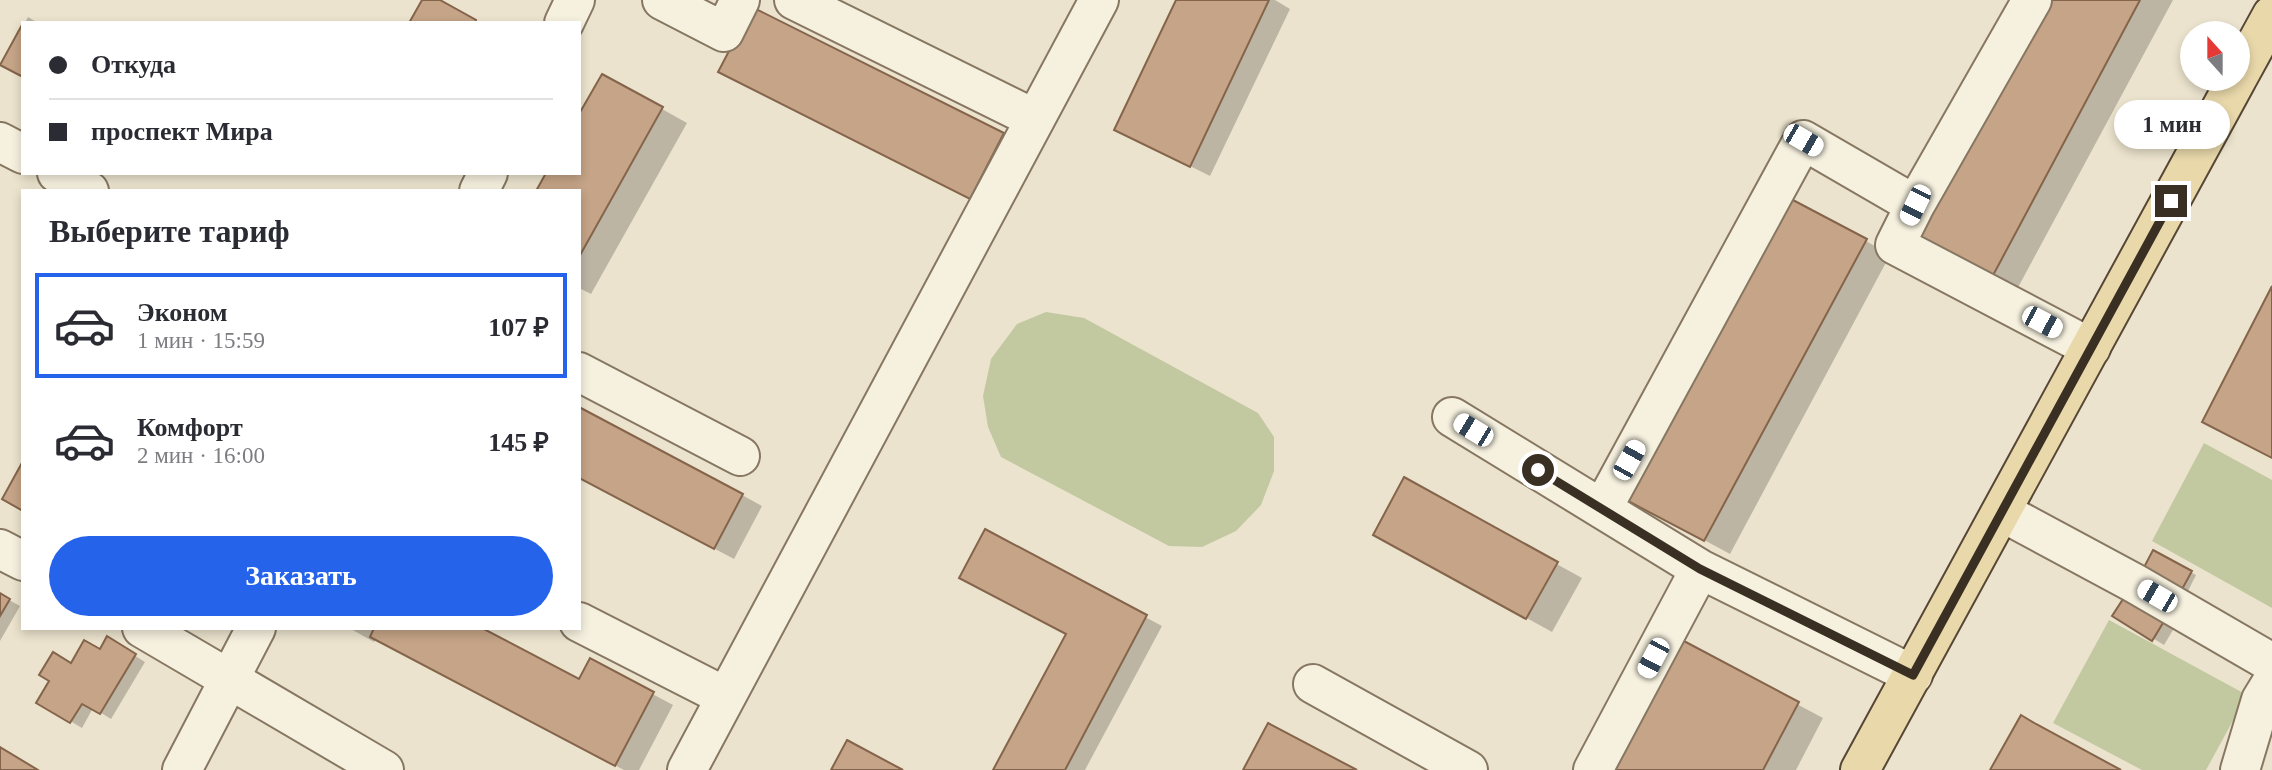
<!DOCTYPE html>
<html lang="ru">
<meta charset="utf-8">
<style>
body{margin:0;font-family:Georgia,serif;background:#f2f2f3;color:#2b2b33;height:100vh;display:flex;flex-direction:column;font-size:26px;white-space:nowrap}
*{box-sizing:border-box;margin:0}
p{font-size:23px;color:#7c7c81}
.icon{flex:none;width:38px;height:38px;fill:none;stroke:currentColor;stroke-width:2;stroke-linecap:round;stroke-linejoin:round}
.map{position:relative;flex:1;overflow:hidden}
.side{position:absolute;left:21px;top:189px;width:560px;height:441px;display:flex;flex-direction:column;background:#fff;border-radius:0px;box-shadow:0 4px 10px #0003}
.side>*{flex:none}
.hud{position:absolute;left:21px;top:21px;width:560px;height:154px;border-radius:0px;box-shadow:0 4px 10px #0003;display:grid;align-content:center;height:154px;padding:0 28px;background:#fff}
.needle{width:46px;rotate:339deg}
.controls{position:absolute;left:2180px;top:21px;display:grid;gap:14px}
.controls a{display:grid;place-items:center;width:70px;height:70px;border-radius:50%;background:#fff;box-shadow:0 4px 10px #0003;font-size:35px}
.end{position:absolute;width:32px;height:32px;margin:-16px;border:9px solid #392f23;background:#fff;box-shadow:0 0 0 4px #fff}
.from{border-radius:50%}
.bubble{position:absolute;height:49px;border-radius:24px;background:#fff;box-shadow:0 4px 10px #0003;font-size:23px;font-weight:600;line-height:49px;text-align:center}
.car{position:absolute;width:21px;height:42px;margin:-21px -10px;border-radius:9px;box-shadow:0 0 5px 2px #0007;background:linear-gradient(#fff 24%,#345 0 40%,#fff 0 76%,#345 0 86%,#fff 0)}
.hud b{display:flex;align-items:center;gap:24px;height:66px;font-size:26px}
.hud b+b{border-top:2px solid #e1e1e2}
.hud i{width:18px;height:18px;background:#2b2b33}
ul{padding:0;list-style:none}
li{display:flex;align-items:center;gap:21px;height:105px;margin:0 14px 10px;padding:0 14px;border:4px solid transparent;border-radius:0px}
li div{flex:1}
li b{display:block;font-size:26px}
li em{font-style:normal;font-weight:600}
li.current{border-color:#2563eb}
li>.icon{width:63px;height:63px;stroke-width:1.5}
h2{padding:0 28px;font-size:32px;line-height:84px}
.button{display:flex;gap:14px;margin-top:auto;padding:14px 28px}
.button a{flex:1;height:80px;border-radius:42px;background:#2563eb;color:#fff;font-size:28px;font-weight:600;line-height:80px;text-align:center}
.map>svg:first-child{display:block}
</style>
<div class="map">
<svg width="2272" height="770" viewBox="0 0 2272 770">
<rect width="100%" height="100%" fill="#ebe3cd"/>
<path fill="#c2c9a1" d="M1046,312l38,6 174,95 16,24v34l-13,34 -25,26 -34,16 -33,-1 -168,-89 -13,-30 -5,-31 8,-37 26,-35z
M2204,443l68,37v128l-120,-67z
M2109,620l138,75 -41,75h-64l-89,-47z"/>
<path fill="#0003" d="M1178,0h97l15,9 -80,167 -94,-47z
M2045,0h128l-158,293 -99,-54z
M28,17l10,6h-13z
M721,72l282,63 25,14 -32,63z
M662,109l25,14 -96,171 -12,-6v-115z
M1866,241l24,14 -160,299 -74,-40z
M579,477l163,18 20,11 -28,53z
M1405,480l177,98 -30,54 -152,-84z
M986,532l176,94 -77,144h-90l73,-136z
M2153,553l43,22 -10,20z
M0,595l20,11 -20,35z
M2127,596l49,29 -12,20 -49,-30z
M349,628h130l101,54 11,-21 82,44 -34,65h-15l-248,-131 -2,3z
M108,639l37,23 -34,57 -18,-11 -11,20 -44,-26 34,-37 28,-13z
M1683,643l140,75 -27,52h-181z"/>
<path fill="#c5a487" stroke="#84644a" stroke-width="2" d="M422,0h18l36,20 -1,3h-66z
M1176,0h93l-79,167 -76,-37z
M2043,0h97l-150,281 -76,-41z
M752,7l252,126 -34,66 -252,-127z
M23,23v54l-23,-12z
M602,74l61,33 -84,150v-66h-43l10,-18h33v-59z
M1791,199l76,40 -163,302 -76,-40z
M2272,286v172l-70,-36z
M579,407l164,87 -29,55 -135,-71z
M23,461v50l-21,-12z
M1404,477l154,85 -32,57 -153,-84z
M985,529l162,86 -82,155h-72l73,-136 -107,-56z
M2153,550l39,21 -12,22 -39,-20z
M0,593l10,6 -10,17z
M2127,593l39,25 -14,23 -40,-25z
M374,628h108l97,51 11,-21 64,34 -39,74 -245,-129z
M107,636l29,18 -36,60 -18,-10 -12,19 -34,-20 13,-22 -10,-6 14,-23 18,11 13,-23 16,9z
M1682,640l117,62 -36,68h-150z
M2021,715l15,9 85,46h-131z
M1268,723l89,47h-114z
M847,740l56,30h-72z
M0,747l38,23h-38z"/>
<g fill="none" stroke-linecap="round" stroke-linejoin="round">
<g stroke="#877762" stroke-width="42">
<path id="minor" d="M662,0l62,32 16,-32
M794,0l241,119
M564,23l11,-23
M0,142l23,12
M57,173l32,18
M479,191l9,-18
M1915,205l-20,40 196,103
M579,372l161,84
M1452,417l248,152 213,106
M1602,509l201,-369 112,65 117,-205
M2002,512l132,71 138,80
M0,549l23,12
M579,622l147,75
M142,628l242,142
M1313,684l155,86
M182,770l74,-142
M687,770l412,-770
M1593,770l107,-201
M2240,770l21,-70 11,-18"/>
</g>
<g stroke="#564635" stroke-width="42">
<path id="major" d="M2238,77l34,-62
M1860,770l377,-691"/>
</g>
<use href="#minor" stroke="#f6f1df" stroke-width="38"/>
<use href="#major" stroke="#e9d8aa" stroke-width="38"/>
</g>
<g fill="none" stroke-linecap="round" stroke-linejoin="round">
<path stroke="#392f23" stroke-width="9" d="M1538,470l162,99 213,106 258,-474"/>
</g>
</svg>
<div class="controls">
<a><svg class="needle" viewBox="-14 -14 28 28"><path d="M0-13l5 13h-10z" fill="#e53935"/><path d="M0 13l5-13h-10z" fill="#7c7c81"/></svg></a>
</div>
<i class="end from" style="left:1538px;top:470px"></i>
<i class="end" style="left:2171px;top:201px"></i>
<div class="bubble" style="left:2114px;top:100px;width:116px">1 мин</div>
<i class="car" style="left:1803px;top:140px;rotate:120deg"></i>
<i class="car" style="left:1915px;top:205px;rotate:206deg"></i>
<i class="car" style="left:2042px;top:322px;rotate:118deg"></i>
<i class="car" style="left:1473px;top:430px;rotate:301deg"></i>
<i class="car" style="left:1629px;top:460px;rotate:29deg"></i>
<i class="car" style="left:2157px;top:596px;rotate:300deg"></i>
<i class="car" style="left:1653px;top:658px;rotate:208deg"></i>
<div class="hud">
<b><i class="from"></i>Откуда</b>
<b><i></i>проспект Мира</b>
</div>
<section class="side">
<h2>Выберите тариф</h2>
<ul>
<li class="current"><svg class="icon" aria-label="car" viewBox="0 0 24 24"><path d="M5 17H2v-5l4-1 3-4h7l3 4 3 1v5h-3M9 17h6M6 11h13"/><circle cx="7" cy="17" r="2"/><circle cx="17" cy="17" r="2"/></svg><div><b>Эконом</b><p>1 мин · 15:59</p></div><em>107 ₽</em></li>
<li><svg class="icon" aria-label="car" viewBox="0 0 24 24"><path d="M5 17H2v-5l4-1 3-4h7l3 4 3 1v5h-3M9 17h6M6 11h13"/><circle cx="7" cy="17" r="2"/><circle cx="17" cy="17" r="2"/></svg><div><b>Комфорт</b><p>2 мин · 16:00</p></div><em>145 ₽</em></li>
</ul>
<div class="button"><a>Заказать</a></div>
</section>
</div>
